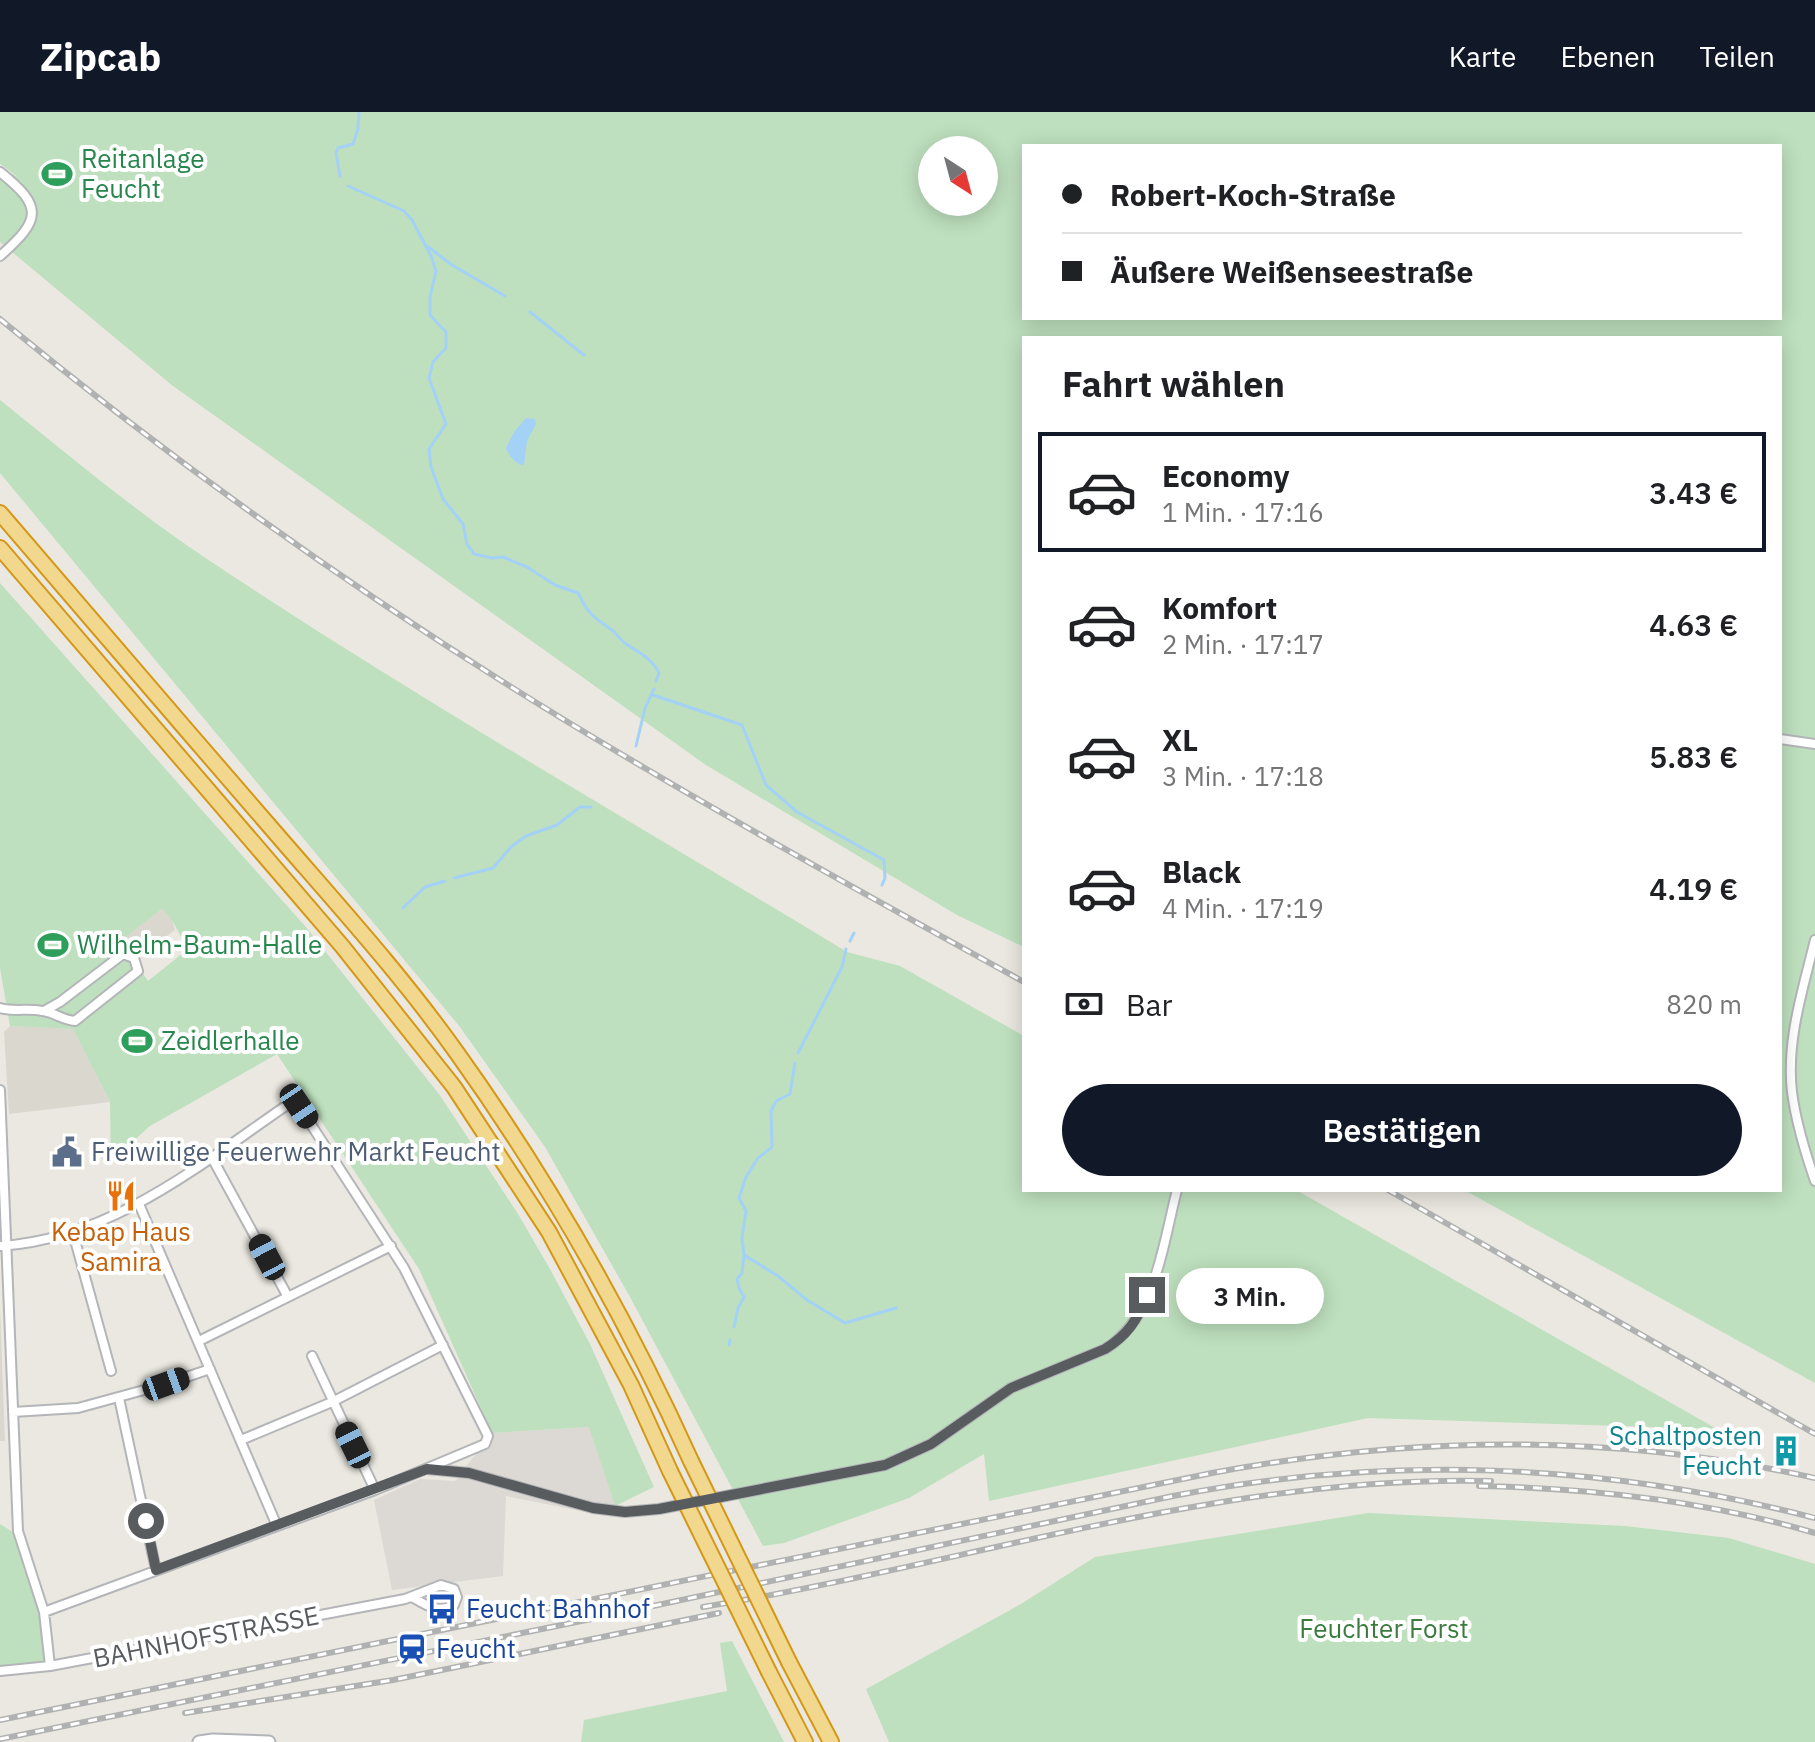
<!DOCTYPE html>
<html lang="de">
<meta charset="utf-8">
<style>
body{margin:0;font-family:"IBM Plex Sans",sans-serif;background:#f2f2f2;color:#202124;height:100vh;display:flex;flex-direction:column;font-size:30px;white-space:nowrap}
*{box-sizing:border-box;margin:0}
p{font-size:26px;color:#757577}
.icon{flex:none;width:44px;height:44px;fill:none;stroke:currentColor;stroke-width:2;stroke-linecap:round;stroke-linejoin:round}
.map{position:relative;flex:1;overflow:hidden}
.sheet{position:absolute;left:1022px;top:224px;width:760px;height:856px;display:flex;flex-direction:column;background:#fff;border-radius:0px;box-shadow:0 4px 20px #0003}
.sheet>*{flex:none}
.guide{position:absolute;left:1022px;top:32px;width:760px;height:176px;border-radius:0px;box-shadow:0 4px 20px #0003;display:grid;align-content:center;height:176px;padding:0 40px;background:#fff}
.needle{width:52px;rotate:144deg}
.controls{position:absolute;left:918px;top:24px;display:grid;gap:16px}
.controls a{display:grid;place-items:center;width:80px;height:80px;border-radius:50%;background:#fff;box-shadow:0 4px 20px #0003;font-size:40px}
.end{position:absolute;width:36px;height:36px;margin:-18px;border:10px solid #595c5f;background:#fff;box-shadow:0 0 0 4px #fff}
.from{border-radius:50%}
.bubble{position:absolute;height:56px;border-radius:28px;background:#fff;box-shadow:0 4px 20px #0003;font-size:26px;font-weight:600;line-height:56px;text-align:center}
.car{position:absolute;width:24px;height:48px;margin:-24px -12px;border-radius:10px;box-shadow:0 0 6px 2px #0007;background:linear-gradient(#222 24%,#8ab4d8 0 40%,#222 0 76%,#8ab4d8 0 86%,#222 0)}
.guide b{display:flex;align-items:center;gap:28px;height:76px;font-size:30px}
.guide b+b{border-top:2px solid #e0e0e0}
.guide i{width:20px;height:20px;background:#202124}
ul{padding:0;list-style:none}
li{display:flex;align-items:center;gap:24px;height:120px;margin:0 16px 12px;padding:0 24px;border:4px solid transparent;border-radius:0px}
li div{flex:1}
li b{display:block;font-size:30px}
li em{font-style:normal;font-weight:600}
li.current{border-color:#111827}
li>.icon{width:72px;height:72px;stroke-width:1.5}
h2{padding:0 40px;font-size:36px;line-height:96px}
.pay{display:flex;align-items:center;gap:20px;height:88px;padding:0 40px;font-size:30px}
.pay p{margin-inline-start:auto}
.button{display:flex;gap:16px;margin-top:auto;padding:16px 40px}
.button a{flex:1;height:92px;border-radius:48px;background:#111827;color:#fff;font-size:32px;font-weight:600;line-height:92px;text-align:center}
header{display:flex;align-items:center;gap:48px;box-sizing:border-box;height:112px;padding:0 40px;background:#111827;color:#fff}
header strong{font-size:38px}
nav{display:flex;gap:44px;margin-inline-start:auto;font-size:28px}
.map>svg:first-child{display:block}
</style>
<header>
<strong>Zipcab</strong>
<nav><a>Karte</a><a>Ebenen</a><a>Teilen</a></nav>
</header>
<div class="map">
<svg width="1815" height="1630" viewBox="0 0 1815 1630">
<rect width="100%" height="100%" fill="#eae8e0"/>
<path fill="#dcd9d4" d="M590,1315l25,79 -29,6 -80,-16 -3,80 -111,14 -18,-90 46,-21 35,2 37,-48z"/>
<path fill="#dad7ce" d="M162,797l9,7 4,14 -36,26 -20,-15z
M10,914l63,3 37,73 -101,12 -5,-82z
M0,1195l5,134h-5z"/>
<path fill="#bee0be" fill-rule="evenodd" d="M0,0h1815v1271l-351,-193h316v-852h-756v609l-67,-32 -251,-150 -533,-379 -173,-144v-74l18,9 -18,-13zM1024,34h756v172h-756zM932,38h52v52h-52z
M0,288c67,54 135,111 207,159 208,139 426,263 640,393l53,14 124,70v154h272l421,239 -349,-11 -379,83 -5,-47 -75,44 -125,45 -21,3 -133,-249 -85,-150 -85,-120 -460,-554z
M0,471l305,343 134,168 79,120 32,55 40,75 64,143 -39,19 -26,-79 -97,6 -73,-164 -142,-215 -127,72 -39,35 -1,-59 -37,-73 -63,-3 -10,-58zM162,797c12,9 17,27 26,40l-40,32 -28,-40z
M1368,1401l257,13 104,12 86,26v178h-926l-23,-53 155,-85 74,-47z
M0,1412l13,8 26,82 5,48 -44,4z
M732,1529l52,101h-203l3,-22 143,-29 -7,-48z"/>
<path fill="#a4d2f6" d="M526,306l9,1 1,5 -9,17 -3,24c-8,0 -16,-10 -18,-17l8,-16z"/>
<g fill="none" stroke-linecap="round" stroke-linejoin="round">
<path stroke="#a4d2f6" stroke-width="3" d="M340,64l-4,-23 2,-5 15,-4 5,-15 1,-17
M348,74l56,25 8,9 19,36 5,15 -6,26v18l16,17v16l-13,14 -4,16 17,46 -17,25 2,18 12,32 20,25 4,20 7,10 18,4 11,-1 24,10 28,18 23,8c10,21 15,24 34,37 5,4 8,10 14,14 13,9 26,14 33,29l-3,8
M427,134l25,19 53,31
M530,200l54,43
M653,583l89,30 24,60 31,27 87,48 1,18 -3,7
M636,634l9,-38 9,-19
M454,766l39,-10 18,-21 15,-11 31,-11 23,-18h11
M403,796l22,-21 20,-6
M850,829l4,-8
M798,941l44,-86 4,-18
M744,1143l34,21 29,24 38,23 51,-15
M734,1215l4,-19 6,-11 -5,-9 -2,-9 5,-6 2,-18 -2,-17 4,-27 -7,-13 7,-21 12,-19 14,-11 -1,-36 5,-10 14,-7 5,-31
M729,1233l1,-5"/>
<g stroke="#b3b5b9" stroke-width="12">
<path id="minor" d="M0,60c44,35 41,48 0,84
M1780,627l35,5
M1815,828c-12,49 -29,101 -23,152 4,31 13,60 23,89
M0,896c14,4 28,0 42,3 12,1 20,9 33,10l63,-50 -4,-13 -11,-4 -63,48 -16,9
M0,978l18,441 26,81 6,54
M211,1044l77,141
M139,1092l138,322
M73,1121l38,138
M0,1134c113,-7 203,-84 293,-145l6,5 105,162 84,168 -3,8 -110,46 -331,122
M199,1229l192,-95
M312,1244l63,134
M119,1286l37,172
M13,1300l65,-4 88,-24 44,-15
M241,1328l91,-38 111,-57
M427,1357l42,4 124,35 32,4 34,-3 226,-44 46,-21 80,-56 94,-39c51,-31 58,-106 72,-159
M0,1559l50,-5 355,-67 36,-14 13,4 3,8 -3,8c-16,9 -28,0 -42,-8"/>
</g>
<g stroke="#b2b4b9" stroke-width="15">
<path id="secondary" d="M199,1630l14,-2 56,2"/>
</g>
<g stroke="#d49816" stroke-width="18">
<path id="motorway" d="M0,401c91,106 181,211 272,316 63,73 129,145 185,224 93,130 168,262 234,408
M0,436l342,398 112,141 95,145 82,153 39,86
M789,1550l42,80
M769,1560l36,70"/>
</g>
<use href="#minor" stroke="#fff" stroke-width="8"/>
<use href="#secondary" stroke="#fff" stroke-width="11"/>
<use href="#motorway" stroke="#f2d88f" stroke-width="14"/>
<g stroke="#b0b1b1" stroke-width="6">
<path id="rail" d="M0,207c172,142 355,272 545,389 156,96 318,185 479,274
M1388,1078l427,244
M1479,1374c112,2 228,15 336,47
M703,1495c260,-42 523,-133 788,-126
M185,1601l208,-33 326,-67
M0,1608l1212,-247c202,-38 403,-40 603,5
M0,1627l601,-122 572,-121c213,-42 431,-33 642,22"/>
</g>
<use href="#rail" stroke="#fff" stroke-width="3" stroke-dasharray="9" stroke-linecap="butt"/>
<g stroke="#d49816" stroke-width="18" stroke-linecap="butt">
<path id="motorway-bridge" d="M691,1349l98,201
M670,1359l99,201"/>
</g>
<use href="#motorway-bridge" stroke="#f2d88f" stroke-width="14"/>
</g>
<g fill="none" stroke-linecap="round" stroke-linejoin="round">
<path stroke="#595c5f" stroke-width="10" d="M146,1409l10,49 271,-101 42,4 124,35 32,4 34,-3 226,-44 46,-21 80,-56 94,-39c23,-14 33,-30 42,-54"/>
</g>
<defs>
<g id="stadium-bare" transform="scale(2.4)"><path d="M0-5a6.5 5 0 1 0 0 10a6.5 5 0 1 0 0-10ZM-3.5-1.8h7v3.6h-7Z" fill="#2e9e5b" stroke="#fff" stroke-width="2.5" paint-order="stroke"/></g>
<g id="civic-bare" transform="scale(2.4)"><path d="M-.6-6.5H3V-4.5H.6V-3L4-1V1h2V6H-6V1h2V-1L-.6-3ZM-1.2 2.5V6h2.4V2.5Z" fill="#5c6f8a" stroke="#fff" stroke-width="2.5" paint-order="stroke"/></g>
<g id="restaurant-bare" transform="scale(2.4)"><path d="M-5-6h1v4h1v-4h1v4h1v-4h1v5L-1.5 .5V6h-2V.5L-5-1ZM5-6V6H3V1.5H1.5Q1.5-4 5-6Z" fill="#e8710a" stroke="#fff" stroke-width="2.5" paint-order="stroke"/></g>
<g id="building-bare" transform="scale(2.4)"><path d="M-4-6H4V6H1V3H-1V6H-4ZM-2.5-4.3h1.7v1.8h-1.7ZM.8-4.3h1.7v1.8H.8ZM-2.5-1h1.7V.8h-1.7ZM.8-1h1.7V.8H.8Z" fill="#0f9aa8" stroke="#fff" stroke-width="2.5" paint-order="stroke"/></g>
<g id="bus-bare" transform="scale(2.4)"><path d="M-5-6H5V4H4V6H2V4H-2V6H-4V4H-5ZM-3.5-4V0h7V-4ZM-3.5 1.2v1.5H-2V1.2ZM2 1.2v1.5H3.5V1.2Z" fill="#1a4fb4" stroke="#fff" stroke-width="2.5" paint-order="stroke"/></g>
<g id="station-bare" transform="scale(2.4)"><path d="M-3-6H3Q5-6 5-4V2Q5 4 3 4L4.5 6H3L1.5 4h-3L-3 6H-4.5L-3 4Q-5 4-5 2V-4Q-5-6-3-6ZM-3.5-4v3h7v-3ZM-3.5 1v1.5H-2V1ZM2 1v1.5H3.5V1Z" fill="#1a4fb4" stroke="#fff" stroke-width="2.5" paint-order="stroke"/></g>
</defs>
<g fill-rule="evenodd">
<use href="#stadium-bare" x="57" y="62"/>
<use href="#stadium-bare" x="53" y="833"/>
<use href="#stadium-bare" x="137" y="929"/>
<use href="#civic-bare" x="67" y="1040"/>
<use href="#restaurant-bare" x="121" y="1084"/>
<use href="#building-bare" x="1786" y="1339"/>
<use href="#bus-bare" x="442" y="1497"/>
<use href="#station-bare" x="412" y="1537"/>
</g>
<g text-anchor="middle" stroke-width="8" stroke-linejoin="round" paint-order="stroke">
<g font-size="26" fill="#27864d" stroke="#fff" text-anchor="start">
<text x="81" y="56">Reitanlage<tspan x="81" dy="30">Feucht</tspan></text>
<text x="77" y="842">Wilhelm-Baum-Halle</text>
<text x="161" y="938">Zeidlerhalle</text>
</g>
<g font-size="26" fill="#4e5e75" stroke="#fff" text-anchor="start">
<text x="91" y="1049">Freiwillige Feuerwehr Markt Feucht</text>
</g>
<g font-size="26" fill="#c56008" stroke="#fff">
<text x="121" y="1129">Kebap Haus<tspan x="121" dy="30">Samira</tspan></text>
</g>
<g font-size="26" fill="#0d838f" stroke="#fff" text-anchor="end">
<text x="1762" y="1333">Schaltposten<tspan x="1762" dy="30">Feucht</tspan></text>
</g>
<g font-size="26" fill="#164399" stroke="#fff" text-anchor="start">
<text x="466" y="1506">Feucht Bahnhof</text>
<text x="436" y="1546">Feucht</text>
</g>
<g font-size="26" fill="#3b7c3e" stroke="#fff">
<text x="1384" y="1526">Feuchter Forst</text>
</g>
<g font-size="26" fill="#595c5f" stroke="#fff">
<text transform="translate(206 1525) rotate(-11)" y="9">BAHNHOFSTRASSE</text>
</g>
</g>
</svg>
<div class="controls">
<a><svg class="needle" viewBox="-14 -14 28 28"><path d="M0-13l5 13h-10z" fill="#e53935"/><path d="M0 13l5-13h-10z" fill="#757577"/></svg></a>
</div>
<i class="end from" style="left:146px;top:1409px"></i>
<i class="end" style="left:1147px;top:1183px"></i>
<div class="bubble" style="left:1176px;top:1156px;width:148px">3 Min.</div>
<i class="car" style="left:299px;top:994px;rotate:146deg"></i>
<i class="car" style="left:267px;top:1145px;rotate:332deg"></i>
<i class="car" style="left:166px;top:1272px;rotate:70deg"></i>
<i class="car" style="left:353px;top:1333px;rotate:334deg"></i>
<div class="guide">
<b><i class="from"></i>Robert-Koch-Straße</b>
<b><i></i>Äußere Weißenseestraße</b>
</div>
<section class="sheet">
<h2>Fahrt wählen</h2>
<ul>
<li class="current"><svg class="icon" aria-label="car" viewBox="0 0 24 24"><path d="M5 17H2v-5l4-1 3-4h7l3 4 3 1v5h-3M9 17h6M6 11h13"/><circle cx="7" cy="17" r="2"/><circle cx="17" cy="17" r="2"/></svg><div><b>Economy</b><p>1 Min. · 17:16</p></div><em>3.43 €</em></li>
<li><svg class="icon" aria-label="car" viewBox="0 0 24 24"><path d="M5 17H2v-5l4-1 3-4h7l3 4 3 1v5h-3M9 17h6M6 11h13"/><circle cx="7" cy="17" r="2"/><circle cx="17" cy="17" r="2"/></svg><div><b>Komfort</b><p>2 Min. · 17:17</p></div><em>4.63 €</em></li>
<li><svg class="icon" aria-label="car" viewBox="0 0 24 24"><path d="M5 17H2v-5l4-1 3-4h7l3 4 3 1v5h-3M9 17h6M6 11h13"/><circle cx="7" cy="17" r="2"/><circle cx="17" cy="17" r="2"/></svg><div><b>XL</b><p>3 Min. · 17:18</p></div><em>5.83 €</em></li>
<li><svg class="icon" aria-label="car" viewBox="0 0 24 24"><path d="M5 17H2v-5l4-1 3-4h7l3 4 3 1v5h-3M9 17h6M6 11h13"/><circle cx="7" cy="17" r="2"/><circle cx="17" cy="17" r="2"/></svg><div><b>Black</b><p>4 Min. · 17:19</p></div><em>4.19 €</em></li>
</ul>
<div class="pay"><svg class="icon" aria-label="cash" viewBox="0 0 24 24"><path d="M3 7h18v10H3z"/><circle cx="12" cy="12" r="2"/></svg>Bar<p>820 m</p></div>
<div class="button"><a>Bestätigen</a></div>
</section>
</div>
